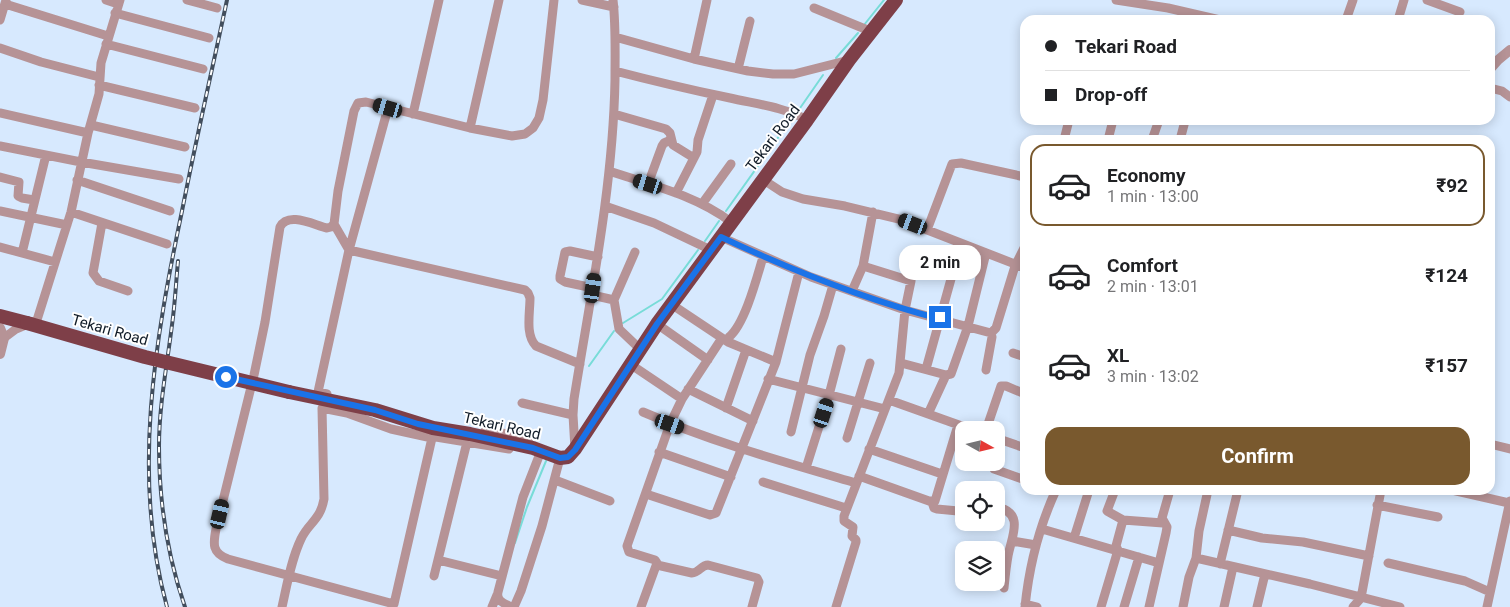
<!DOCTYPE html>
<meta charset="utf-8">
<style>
body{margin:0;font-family:Roboto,sans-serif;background:#f2f2f2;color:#202124;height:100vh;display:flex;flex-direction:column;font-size:19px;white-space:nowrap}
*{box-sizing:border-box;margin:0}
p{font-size:16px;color:#757577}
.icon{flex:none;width:28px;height:28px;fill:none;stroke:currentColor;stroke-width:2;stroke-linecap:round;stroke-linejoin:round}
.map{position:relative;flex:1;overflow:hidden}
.sheet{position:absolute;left:1020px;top:135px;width:475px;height:360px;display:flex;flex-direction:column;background:#fff;border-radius:15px;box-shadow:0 2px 12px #0003}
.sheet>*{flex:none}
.hud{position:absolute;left:1020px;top:15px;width:475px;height:110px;border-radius:15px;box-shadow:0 2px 12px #0003;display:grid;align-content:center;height:110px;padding:0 25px;background:#fff}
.needle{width:32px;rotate:98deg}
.controls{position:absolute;left:955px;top:421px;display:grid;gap:10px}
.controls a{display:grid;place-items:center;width:50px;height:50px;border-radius:10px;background:#fff;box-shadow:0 2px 12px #0003;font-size:25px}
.end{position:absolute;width:22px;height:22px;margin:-11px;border:6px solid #1a73e8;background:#fff;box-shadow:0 0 0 2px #fff}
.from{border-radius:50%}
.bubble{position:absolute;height:35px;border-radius:15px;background:#fff;box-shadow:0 2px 12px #0003;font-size:16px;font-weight:700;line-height:35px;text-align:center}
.car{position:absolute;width:15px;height:30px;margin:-15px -8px;border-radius:6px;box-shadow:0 0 4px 1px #0007;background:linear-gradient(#222 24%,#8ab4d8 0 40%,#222 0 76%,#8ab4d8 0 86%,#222 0)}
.hud b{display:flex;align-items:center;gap:18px;height:48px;font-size:19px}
.hud b+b{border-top:1px solid #e0e0e0}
.hud i{width:12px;height:12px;background:#202124}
ul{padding:9px 0 0;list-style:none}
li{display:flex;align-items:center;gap:15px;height:82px;margin:0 10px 8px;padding:0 15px;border:2px solid transparent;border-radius:15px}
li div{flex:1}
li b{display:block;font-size:19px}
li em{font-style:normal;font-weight:700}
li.current{border-color:#79592e}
li>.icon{width:45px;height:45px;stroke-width:1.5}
.cta{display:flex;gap:10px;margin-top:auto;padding:10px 25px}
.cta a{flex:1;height:58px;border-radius:15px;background:#79592e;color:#fff;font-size:20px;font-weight:700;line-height:58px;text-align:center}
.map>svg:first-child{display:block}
</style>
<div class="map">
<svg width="1510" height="607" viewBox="0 0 1510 607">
<rect width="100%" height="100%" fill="#d7e9fe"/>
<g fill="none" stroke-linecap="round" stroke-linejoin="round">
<path stroke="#78dcd8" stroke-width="2" d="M864,25l20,-25
M836,58l22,-25
M798,111l25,-36
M726,211l66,-93
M705,241l14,-20
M623,323l39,-24 36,-49
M589,366l25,-35
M515,543l12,-36 19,-46"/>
<path stroke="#b69396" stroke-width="9" d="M106,0l12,4
M187,0l30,8
M582,0l32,7
M1116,0l52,8 52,12
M1427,0l33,12
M5,4l103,32
M814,8l56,23
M115,13l94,25
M0,20l6,-20
M1346,20l7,-20
M1398,20l6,-20
M615,37l79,22 54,12 25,3h21l55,-14
M106,44l97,25
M0,48l41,14 58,15
M694,59l13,-59
M738,69l12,-48
M615,71c38,10 77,19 115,27 26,6 54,9 77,22
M99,85l96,23
M1490,88l12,3 8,6
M0,113l88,20
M413,114l26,-114
M614,114l52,15 4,4 3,12 21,13
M91,125l94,22
M470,128l29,-128
M1064,140l5,-20
M1108,140l5,-20
M1152,140l7,-20
M1180,140l5,-19
M0,146l81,16 98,17
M609,171c42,14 86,24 122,51
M0,177l19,5 -1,14 4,2 12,2
M762,179l20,13 21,7 42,7 54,13 126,49
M77,180l93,31
M648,184l14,-38 2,-3 7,-3
M676,193l21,-41 1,-12 15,-45
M702,204l29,-40
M605,206l49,17 57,27
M0,211l67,14
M71,212l96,32
M102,223l-9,50 6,8 29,10
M334,224l15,26 176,40 3,3 2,5c0,15 -5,37 6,48l44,18
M927,230l25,-66 9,-1 64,14
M721,237l90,40 94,33 86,23 1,4 -6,33
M0,247l55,15
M22,253l24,-98
M593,288l-28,-6 -5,-3v-3l5,-24 5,-1 28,6
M852,291l11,-25 10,-54
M592,295l22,5 5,29 21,20
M614,300l21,-48
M671,304l57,38 48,20
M657,324l51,36
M991,333l5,-5 19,-62 10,-20
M4,338l12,-9 21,-9 34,-108 17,-79 11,-39 2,-31 19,-63
M728,342l1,-5c16,-13 28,-60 34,-80
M1013,353l12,4
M901,363l45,12 5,-1 17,-48 18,-73
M630,364l52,35
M926,369l35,-126
M768,379l117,30
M688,389l65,32
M327,394l-9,-2 31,-142 39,-142
M889,400l84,30
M522,403l51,12
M726,408l20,-58
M643,412c69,30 141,50 213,71
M928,414l18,-39
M986,430l15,-44h5l19,8
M485,431l40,5 7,12
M791,432l19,-77 14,-39 9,-31
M847,438l23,-75
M996,438l29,10
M1490,444l20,5
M509,449l-73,-12 -4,1 -38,166 -166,-45c-16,-6 -15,-15 -12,-30l38,-154 11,-53 15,-95c8,-16 34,-2 47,1l4,-1 3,-3 4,-33 16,-80 4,-8 8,-1 104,26 42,8 13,-2 8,-6 6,-10 4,-18 11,-100
M575,449l-2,-34 1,-16c17,-106 39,-212 41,-319 0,-27 1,-54 -2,-80
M869,449l73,25
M659,452l72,25
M806,468l23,-73 12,-46
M994,469l31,11
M859,476l70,25h6l23,-76
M555,480l55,21
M763,482l83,26
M1115,490l-8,21 16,9 40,3
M1452,490l57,13
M646,494l64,21 6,-2 60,-151 23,-90
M932,502l2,6 3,1 21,2 6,-4
M1377,505l61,12
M996,507c30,5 15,31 12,49 -2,11 -3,22 -4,32
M1042,529l117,34
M1228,530l34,8 41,4 66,14
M1074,538l15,-48
M1012,541l24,4
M1196,558l114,26 90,23
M438,560l64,16
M1388,563l77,18 25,11
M1220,564l18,-74
M657,565l35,8c7,0 9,-8 16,-8l49,13 2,4 -7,25
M434,576l33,-134
M1025,604l12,3
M282,607c5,-22 9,-47 19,-68 8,-17 19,-18 23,-40l-2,-91 25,5 44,16 41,9
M492,607l5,-12
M511,607c-7,-4 -15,-6 -13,-15l25,-95 18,-46
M514,607l7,-16 21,-65 18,-68
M641,607l16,-44 -2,-3 -26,-8 -2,-6 43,-122 12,-25 40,-61
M836,607l20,-65v-2l-4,-4 1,-9 -9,-6v-5l55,-143 6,-63 6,-29 -48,-15
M1025,607c4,-40 14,-80 31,-117
M1101,607l17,-57 -2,-4 7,-26
M1124,607l15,-50
M1149,607l17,-74 1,-6 -5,-9 8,-28
M1183,607l6,-30 7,-19 3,-27 9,-41
M1224,607l9,-40
M1257,607l8,-33
M1353,607l8,-9 20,-108
M1487,607l23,-106"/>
<path stroke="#b69396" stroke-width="10" d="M1490,69l8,-9 12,-10
M0,328l4,10 -4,16"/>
<path stroke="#7e3f48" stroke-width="14" d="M0,316l27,7
M289,392l86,18 58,18 37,6 63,14 27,10 8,-1 7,-8 82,-125 150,-204 42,-60 47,-60"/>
<g stroke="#424e5d" stroke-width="4">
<path id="rail" d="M178,261c-2,21 -3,43 -6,64 -5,40 -13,81 -13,121 0,55 8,109 26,161
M167,607c-36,-130 -12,-267 15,-396 14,-71 30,-141 45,-211"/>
</g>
<use href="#rail" stroke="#fff" stroke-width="2" stroke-dasharray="5.5" stroke-linecap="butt"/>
<path stroke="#7e3f48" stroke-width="14" d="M27,323l118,34 144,35"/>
</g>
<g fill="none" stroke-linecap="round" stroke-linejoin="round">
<path stroke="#1a73e8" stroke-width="6" d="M226,377l149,33 43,14 115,24 27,10 8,-1 7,-7 82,-126 64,-87c70,33 143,62 219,82v-2"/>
</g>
<g text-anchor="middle" stroke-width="4" stroke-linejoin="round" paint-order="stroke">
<g font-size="15" fill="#111c28" stroke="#fff">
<text transform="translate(773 138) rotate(-53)" y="5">Tekari Road</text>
<text transform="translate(110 330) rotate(16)" y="5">Tekari Road</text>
<text transform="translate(502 426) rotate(13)" y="5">Tekari Road</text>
</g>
</g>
</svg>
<div class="controls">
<a><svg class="needle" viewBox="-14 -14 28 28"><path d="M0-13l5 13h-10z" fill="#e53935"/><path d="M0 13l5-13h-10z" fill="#757577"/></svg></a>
<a><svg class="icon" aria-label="locate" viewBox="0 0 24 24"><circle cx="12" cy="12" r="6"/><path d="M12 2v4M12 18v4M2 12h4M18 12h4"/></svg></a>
<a><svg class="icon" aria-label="layers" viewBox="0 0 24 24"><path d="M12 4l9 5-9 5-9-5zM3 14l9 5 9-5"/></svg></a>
</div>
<i class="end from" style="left:226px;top:377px"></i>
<i class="end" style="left:940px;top:317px"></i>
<div class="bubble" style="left:899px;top:245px;width:82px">2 min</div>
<i class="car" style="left:388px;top:108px;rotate:286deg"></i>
<i class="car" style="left:648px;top:184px;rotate:288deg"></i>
<i class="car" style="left:913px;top:224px;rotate:291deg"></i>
<i class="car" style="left:593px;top:288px;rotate:8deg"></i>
<i class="car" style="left:824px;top:413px;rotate:18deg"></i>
<i class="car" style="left:670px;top:424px;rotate:109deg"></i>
<i class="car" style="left:220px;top:514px;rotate:13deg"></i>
<div class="hud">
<b><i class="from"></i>Tekari Road</b>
<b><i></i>Drop-off</b>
</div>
<section class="sheet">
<ul>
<li class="current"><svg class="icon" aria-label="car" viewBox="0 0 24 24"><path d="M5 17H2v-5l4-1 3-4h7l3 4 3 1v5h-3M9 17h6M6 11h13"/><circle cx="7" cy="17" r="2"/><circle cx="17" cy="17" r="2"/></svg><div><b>Economy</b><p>1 min · 13:00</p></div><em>₹92</em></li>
<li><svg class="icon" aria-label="car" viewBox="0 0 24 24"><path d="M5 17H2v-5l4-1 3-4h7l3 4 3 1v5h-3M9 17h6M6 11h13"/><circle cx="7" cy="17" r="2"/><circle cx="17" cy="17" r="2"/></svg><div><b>Comfort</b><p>2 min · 13:01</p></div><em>₹124</em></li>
<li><svg class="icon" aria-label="car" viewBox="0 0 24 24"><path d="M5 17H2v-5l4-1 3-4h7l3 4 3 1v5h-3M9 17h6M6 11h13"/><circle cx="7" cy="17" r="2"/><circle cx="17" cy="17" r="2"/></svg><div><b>XL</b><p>3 min · 13:02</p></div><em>₹157</em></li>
</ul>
<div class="cta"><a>Confirm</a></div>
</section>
</div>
